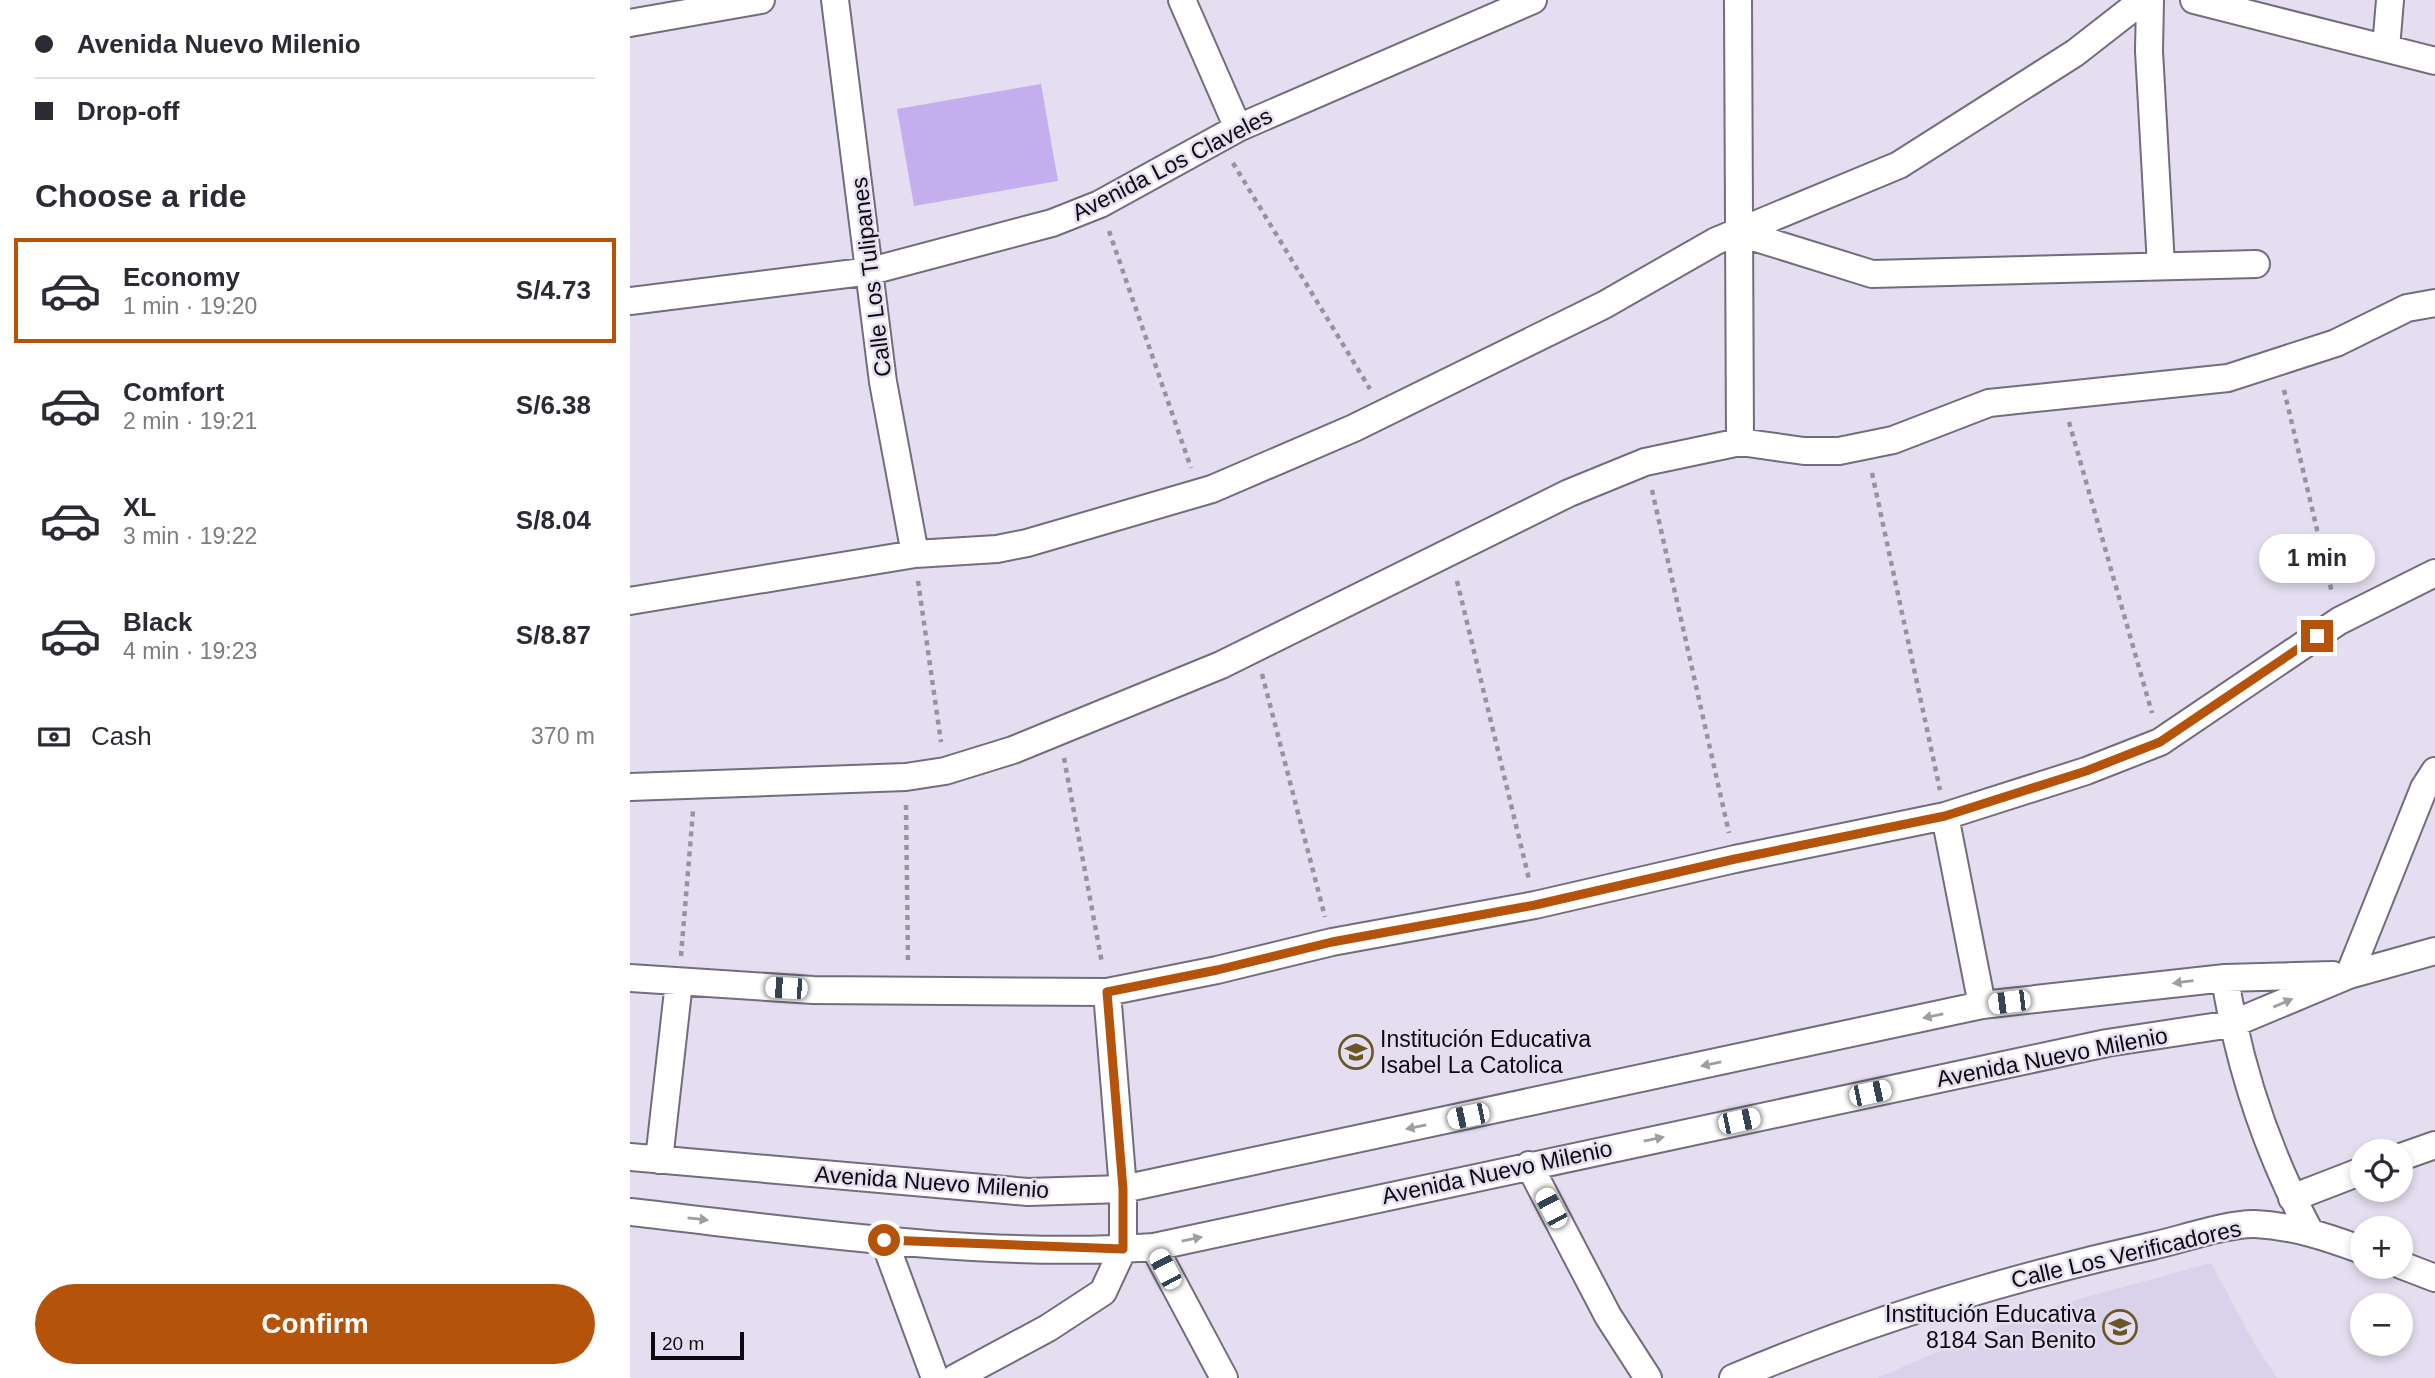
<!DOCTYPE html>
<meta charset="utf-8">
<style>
body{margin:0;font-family:Arial,sans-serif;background:#f7f7f7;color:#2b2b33;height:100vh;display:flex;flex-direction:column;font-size:26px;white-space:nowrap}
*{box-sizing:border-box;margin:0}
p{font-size:23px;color:#7c7c81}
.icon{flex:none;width:38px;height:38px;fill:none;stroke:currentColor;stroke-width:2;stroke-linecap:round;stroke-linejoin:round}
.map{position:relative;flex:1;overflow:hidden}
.side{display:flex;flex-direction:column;background:#fff;width:630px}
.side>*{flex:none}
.top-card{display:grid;align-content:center;height:154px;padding:0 35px;background:#fff}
.fabs{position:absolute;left:1720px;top:1139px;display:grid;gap:14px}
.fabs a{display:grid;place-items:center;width:63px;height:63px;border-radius:50%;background:#fff;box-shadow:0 4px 10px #0003;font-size:35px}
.scale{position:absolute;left:21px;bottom:18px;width:93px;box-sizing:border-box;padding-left:7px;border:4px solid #0c0a10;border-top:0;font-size:19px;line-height:24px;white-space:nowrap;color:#0c0a10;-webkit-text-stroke:5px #e4def0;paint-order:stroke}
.end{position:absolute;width:32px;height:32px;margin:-16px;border:9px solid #b45309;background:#fff;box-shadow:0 0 0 4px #fff}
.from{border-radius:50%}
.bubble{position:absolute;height:49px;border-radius:24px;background:#fff;box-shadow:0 4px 10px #0003;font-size:23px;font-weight:700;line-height:49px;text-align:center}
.car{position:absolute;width:21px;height:42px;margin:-21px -10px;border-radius:9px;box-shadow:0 0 5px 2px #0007;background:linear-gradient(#fff 24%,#345 0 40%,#fff 0 76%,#345 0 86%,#fff 0)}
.top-card b{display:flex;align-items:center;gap:24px;height:66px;font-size:26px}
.top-card b+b{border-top:2px solid #e1e1e2}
.top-card i{width:18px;height:18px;background:#2b2b33}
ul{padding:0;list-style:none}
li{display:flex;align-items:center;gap:21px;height:105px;margin:0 14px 10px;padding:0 21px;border:4px solid transparent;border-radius:0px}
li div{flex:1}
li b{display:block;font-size:26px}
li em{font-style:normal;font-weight:700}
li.active{border-color:#b45309}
li>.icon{width:63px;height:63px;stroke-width:1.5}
h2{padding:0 35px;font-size:32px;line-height:84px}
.pay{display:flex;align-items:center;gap:18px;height:77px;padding:0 35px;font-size:26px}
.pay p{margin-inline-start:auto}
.button{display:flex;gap:14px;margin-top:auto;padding:14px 35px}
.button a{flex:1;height:80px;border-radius:42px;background:#b45309;color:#fff;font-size:28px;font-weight:700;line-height:80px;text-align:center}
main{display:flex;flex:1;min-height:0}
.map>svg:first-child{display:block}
</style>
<main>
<section class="side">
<div class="top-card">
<b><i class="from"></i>Avenida Nuevo Milenio</b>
<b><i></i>Drop-off</b>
</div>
<h2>Choose a ride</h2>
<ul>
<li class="active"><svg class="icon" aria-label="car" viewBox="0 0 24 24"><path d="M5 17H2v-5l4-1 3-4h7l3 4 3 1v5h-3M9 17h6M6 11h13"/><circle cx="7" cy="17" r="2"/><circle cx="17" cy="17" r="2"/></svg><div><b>Economy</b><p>1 min · 19:20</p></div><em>S/4.73</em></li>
<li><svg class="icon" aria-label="car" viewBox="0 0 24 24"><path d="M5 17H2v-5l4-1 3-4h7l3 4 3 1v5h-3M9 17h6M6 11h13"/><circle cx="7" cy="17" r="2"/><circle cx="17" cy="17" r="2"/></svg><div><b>Comfort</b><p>2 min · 19:21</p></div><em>S/6.38</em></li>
<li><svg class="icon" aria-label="car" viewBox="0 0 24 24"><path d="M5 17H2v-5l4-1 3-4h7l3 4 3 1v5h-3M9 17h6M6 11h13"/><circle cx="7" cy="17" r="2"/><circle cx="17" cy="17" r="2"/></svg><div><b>XL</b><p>3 min · 19:22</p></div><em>S/8.04</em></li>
<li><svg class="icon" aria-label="car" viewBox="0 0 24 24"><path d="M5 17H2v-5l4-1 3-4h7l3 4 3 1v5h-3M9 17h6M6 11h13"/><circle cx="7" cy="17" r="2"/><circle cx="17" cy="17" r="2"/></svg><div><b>Black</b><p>4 min · 19:23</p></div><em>S/8.87</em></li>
</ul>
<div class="pay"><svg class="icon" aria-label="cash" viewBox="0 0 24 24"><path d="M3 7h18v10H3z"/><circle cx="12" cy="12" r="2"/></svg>Cash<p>370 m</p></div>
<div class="button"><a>Confirm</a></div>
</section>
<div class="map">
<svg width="1805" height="1378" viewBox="0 0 1805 1378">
<rect width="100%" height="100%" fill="#e4def0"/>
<path fill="#dad2eb" d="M1581,1263l42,78 24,37h-400l151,-65z"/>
<path fill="#c5aeee" d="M411,84l17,97 -144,25 -17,-97z"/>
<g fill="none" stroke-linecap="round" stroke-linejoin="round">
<g stroke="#726d7c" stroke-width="30">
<path id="street" d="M205,0l48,382 32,172
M552,0l56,128
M1108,0l2,442
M1520,0l-1,51 12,215
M1564,0l241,61
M0,23l131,-23
M1756,48l4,-48
M1107,232l135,42 384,-10
M0,301l241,-30 181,-48 48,-19 138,-76 295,-128
M0,601l285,-47 82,-5 30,-6 185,-54 142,-61 250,-123 112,-64 183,-76 176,-112 68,-53
M0,787l276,-10 39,-6 68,-21 208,-85 348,-172 76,-31 95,-20 64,9h35l54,-11 96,-37 239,-25 108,-35 71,-35 28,-5
M1315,816l37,189
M1719,975l75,-187 11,-17
M0,978l183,12 294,2 110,-22 115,-28 203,-37 200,-46 210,-43 141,-45 74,-29 179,-121 96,-48
M1595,978c14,90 41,171 84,252
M0,1157l398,35 95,-3 859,-184 243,-27 108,-3
M1771,1157l34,-12
M29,1160l20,-178
M899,1165l79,151 40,62
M1662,1198l70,-27
M0,1212c170,19 353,47 524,35l953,-204 125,-19 117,-49 86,-24
M254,1240l51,138
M524,1247l70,131
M1771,1265l34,13
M325,1378l93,-50 55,-36 20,-43v-60l-16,-197
M1103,1378c136,-58 275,-100 419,-132 28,-6 77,-23 103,-22 39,2 72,13 107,26"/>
</g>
<path stroke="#96929f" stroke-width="4.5" stroke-dasharray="5 5" stroke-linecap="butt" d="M603,163l137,226
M479,231l82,237
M1654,390l48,203
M1439,422l83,291
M1242,473l68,317
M1022,490l77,343
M288,581l23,161
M827,581l72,298
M632,674l63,243
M434,758l38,205
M276,805l2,160
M51,956l12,-145"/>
<use href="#street" stroke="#fff" stroke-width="26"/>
</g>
<defs><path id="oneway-solid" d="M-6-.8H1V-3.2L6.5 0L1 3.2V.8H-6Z" transform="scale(1.75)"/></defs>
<g fill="#9e9d9f">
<use href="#oneway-solid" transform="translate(1553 982) rotate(173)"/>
<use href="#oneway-solid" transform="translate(1653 1003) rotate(-23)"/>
<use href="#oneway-solid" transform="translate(1303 1016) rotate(168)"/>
<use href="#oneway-solid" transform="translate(1081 1064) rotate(168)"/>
<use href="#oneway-solid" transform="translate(786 1127) rotate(168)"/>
<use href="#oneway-solid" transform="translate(1024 1139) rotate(-12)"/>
<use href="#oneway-solid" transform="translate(68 1219) rotate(6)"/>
<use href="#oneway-solid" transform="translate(562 1239) rotate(-12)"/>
</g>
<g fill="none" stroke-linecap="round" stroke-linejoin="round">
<path stroke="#b45309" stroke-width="9" d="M254,1240l239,9v-60l-16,-197 110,-22 115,-28 203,-37 200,-46 210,-43 141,-45 74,-29 157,-106"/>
</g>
<defs>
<g id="school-ring" transform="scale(1.75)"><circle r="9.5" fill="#e4def0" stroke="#695826" stroke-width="1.5"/><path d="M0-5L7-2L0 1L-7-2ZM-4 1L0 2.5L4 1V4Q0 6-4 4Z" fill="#695826"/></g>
</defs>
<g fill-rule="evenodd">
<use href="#school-ring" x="726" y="1052"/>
<use href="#school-ring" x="1490" y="1327"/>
</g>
<g text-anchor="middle" stroke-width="5" stroke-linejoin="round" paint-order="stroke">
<g font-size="23" fill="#0c0a10" stroke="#e4def0">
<text transform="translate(542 164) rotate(-27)" y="8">Avenida Los Claveles</text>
<text transform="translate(241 277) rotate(-97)" y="8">Calle Los Tulipanes</text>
<text transform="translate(1422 1057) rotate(-11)" y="8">Avenida Nuevo Milenio</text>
<text transform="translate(867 1172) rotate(-12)" y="8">Avenida Nuevo Milenio</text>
<text transform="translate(302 1182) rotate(4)" y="8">Avenida Nuevo Milenio</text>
<text transform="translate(1496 1254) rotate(-13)" y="8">Calle Los Verificadores</text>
</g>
<g font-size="23" fill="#0c0a10" stroke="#e4def0" text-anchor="start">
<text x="750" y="1047">Institución Educativa<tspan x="750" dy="26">Isabel La Catolica</tspan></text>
<text x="1466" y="1322" text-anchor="end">Institución Educativa<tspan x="1466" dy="26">8184 San Benito</tspan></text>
</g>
</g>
</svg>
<div class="fabs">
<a><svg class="icon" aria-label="locate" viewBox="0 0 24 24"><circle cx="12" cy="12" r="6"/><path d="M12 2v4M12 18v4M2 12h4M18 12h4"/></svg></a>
<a>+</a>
<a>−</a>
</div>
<div class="scale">20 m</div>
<i class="end from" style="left:254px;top:1240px"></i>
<i class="end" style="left:1687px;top:636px"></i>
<div class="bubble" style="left:1629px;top:534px;width:116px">1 min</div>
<i class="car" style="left:156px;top:988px;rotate:273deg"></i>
<i class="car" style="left:1379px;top:1002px;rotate:263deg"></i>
<i class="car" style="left:1240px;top:1093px;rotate:78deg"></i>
<i class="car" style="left:838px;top:1116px;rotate:258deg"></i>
<i class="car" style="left:1109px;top:1121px;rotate:78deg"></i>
<i class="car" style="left:921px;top:1208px;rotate:332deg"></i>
<i class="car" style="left:535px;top:1269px;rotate:332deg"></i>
</div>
</main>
